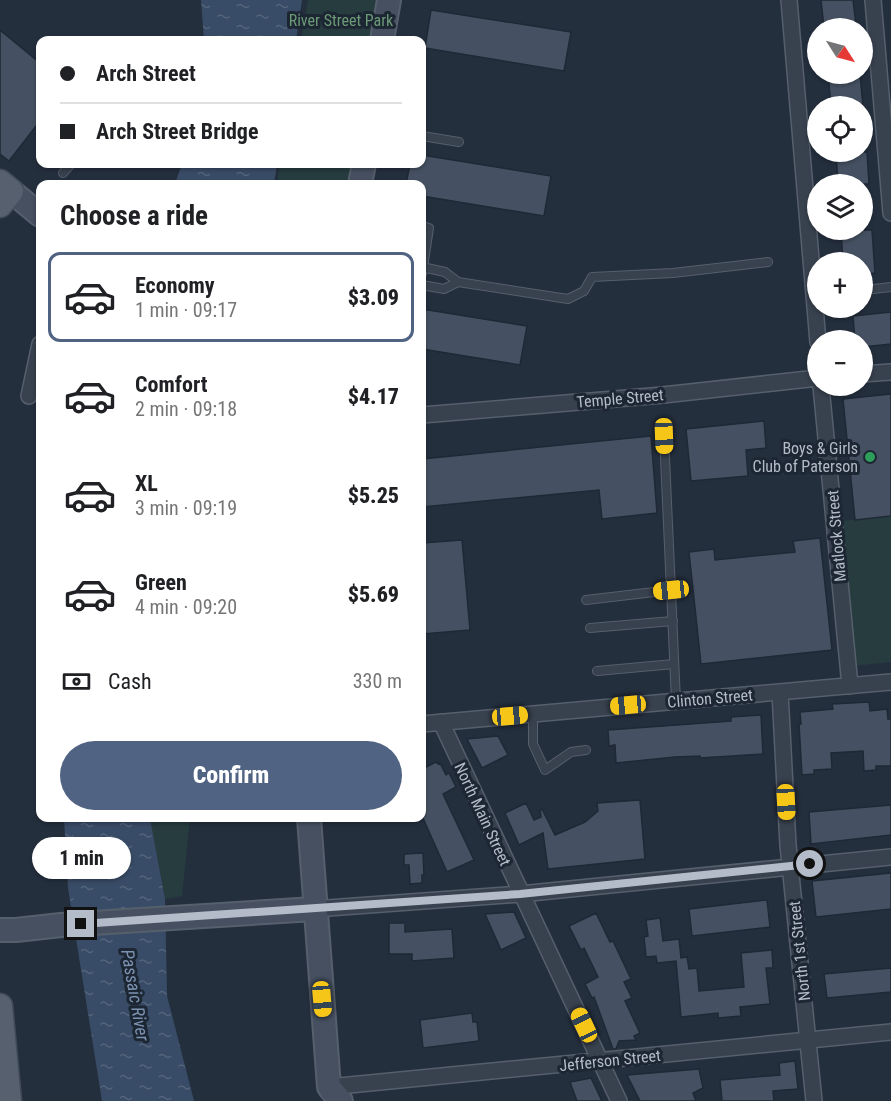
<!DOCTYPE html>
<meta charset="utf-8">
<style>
body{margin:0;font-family:"Roboto Condensed",sans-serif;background:#f6f6f6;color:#202124;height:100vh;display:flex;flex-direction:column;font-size:22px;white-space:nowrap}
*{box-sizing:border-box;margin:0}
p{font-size:20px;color:#757577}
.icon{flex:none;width:33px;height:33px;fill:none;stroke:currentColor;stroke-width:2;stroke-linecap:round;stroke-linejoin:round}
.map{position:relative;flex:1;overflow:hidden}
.side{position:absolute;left:36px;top:180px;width:390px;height:642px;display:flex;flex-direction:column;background:#fff;border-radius:12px;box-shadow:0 2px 4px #0004}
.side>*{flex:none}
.hud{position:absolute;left:36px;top:36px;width:390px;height:132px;border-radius:12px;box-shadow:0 2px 4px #0004;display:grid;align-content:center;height:132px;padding:0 24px;background:#fff}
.needle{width:39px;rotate:126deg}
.buttons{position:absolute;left:807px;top:18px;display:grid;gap:12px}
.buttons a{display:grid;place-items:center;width:66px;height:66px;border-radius:50%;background:#fff;box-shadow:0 2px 4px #0004;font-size:30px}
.end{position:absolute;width:27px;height:27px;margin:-14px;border:8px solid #b4bcc9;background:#111;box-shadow:0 0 0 3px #111}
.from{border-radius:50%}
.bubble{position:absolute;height:42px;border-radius:21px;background:#fff;box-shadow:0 2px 4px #0004;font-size:20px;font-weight:800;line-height:42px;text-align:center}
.car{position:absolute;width:18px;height:36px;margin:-18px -9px;border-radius:8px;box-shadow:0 0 4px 2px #0007;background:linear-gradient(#f5c518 24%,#345 0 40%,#f5c518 0 76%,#345 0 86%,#f5c518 0)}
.hud b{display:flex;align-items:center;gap:21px;height:57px;font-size:22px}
.hud b+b{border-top:2px solid #e0e0e0}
.hud i{width:15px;height:15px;background:#202124}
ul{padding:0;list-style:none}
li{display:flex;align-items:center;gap:18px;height:90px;margin:0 12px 9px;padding:0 12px;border:3px solid transparent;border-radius:12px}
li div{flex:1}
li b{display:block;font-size:22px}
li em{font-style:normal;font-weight:800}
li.on{border-color:#506383}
li>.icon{width:54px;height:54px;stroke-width:1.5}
h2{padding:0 24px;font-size:27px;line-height:72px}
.pay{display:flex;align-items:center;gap:15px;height:66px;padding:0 24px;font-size:22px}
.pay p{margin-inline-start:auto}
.primary-button{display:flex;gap:12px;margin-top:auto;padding:12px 24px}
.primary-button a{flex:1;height:69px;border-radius:36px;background:#506383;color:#fff;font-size:24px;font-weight:800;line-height:69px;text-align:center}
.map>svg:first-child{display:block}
</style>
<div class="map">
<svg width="891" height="1101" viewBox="0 0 891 1101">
<defs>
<pattern id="water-ripples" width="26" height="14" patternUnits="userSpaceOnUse" patternTransform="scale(1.5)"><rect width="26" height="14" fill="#394c67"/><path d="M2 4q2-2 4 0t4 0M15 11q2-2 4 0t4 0" fill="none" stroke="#53647b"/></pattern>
</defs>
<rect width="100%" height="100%" fill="#242f3e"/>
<path fill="#263c3f" d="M308,0h73l-7,40h-73z
M280,164h71l-4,20h-70z
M891,516v146l-39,4 -11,-145z
M150,818h40l-8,78 -17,3z"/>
<path fill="url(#water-ripples)" d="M201,0h101l-6,40h-92z
M182,164h95l-3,20h-99z
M64,818h86l15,81 2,97 27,105h-92l-34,-213z"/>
<path fill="#455162" stroke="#1f2835" stroke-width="1.5" d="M821,0h32l3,25 -32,3z
M431,10l140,22 -7,39 -139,-23z
M0,30l40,33v58l-31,40 -9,-7z
M828,74h32l3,32h-32z
M836,152h31l2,32h-31z
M422,155l129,21 -7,40 -122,-20v-12h-16l4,-20h12z
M841,230h31l3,43 -13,1v-12h-19z
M422,309l105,17 -7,39 -98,-16z
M891,312v32l-29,3v-7h-7l-2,-24z
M891,394v122l-36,4 -12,-121z
M764,421l2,27 -20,2 2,26 -57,5 -5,-52z
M651,436l6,77 -55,6 -3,-29 -177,17v-48z
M820,538l12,112 -131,14 -12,-112 25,-3 1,11 80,-8 -2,-11z
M462,540l8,90 -48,4v-91z
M869,702l1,9 17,-2 1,10h3v47h-15v4l-12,1 -1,-20 -32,2 1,16 -18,1v4l-12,1 -3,-51h2l-1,-12 33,-3 -1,-5z
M761,715l2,39 -63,4v-2l-25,1 -59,6 -1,-18 -6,1 -1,-16 123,-9v-4z
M498,736l10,19 -26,13 -15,-29z
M436,762l2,2 2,-1 6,12 3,-2 7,14 -13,7 31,66 -27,12 -25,-56v-47z
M640,800l5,59 -97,10 -5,-36 -24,12 -14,-32 21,-10 8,17 7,-3 -1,-7 2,-1 13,26 30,-13 13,-11 -1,-8z
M891,805v30l-80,9 -2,-32z
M423,853l1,22h-2v8l-12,1 -1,-19h-5v-11z
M891,873v36l-75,8 -4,-36z
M767,900l3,27 -78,9 -3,-27z
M514,912l12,26 -25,12 -16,-36z
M596,913l14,29 3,-1 18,38 -7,3 8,16 -7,3 15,32 -6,3 2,4 -17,1 -3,8h-3l-19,-52 -2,1 -7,-14 13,-7 -14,-29 -3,2 -12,-24z
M660,918l3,23 16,-2 2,19 6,-1 2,12 8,-1 2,23 45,-4 -3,-34 31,-3 1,18h-7l4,36 -30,3 1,9 -23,2v-5l-37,4 -5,-56 -19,2 -1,-7 -10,1 -2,-20 4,-1 -2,-16z
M389,923h16v9l47,-3 2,29 -42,3v-7h-23z
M891,968v24l-64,6 -3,-24z
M472,1013l1,9h4l2,19 -56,7 -3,-28z
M795,1061l3,28 -25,2 1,10h-52l-2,-21 60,-5 -1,-12z
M699,1069l4,19 -10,5 3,8h-56l-13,-26z
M591,1078l11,23h-25l-7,-19z"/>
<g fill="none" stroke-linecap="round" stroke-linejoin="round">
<g stroke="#565f6c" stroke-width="10">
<path id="lane" d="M422,136l37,6
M63,173l8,-9
M422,226l7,2 -7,46
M422,267l23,5 13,10 110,17 16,-8 8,-14 81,-4 95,-11
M422,285l22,4 14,-7
M865,290l26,-3
M664,436l12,265
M586,600l85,-10
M590,628l83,-7
M597,671l77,-7
M533,714v30l12,26 26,-18 15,-2"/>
</g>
<g stroke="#565f6c" stroke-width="18">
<path id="street" d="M789,0l29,342
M873,0l18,213
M862,374l29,-2
M821,386l29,300
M29,396l11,-52
M422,415l241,-20 155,-17
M780,692l8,153 26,256
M441,722l178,379
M422,724l469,-42
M314,909l206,-15 371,-37
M329,1093v-6l562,-55"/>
</g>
<g stroke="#565f6c" stroke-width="26">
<path id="secondary" d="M382,40l7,-40
M360,184l4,-20
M11,191l29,24
M309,818l20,269 12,14
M0,930h16l45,-5 253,-16"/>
</g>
<g stroke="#414a57" stroke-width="27">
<path id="primary" d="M0,182l11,9 -11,14
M0,1006l9,95"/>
</g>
<use href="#lane" stroke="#38414e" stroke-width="8"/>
<use href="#street" stroke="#38414e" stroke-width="15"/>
<use href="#secondary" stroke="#465061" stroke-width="22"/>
<use href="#primary" stroke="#56606e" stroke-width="24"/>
</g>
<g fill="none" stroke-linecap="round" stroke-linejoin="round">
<path stroke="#b4bcc9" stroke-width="8" d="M81,924l439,-30 290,-30"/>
</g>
<circle fill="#2e9e5b" stroke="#1d2633" stroke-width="2" cx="870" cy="457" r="6"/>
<g text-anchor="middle" stroke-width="6" stroke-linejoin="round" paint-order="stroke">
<g font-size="16" fill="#6b9a76" stroke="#1d2633">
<text x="341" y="26">River Street Park</text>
</g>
<g font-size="16" fill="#b4bcc9" stroke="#1d2633">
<text transform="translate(620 398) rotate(-5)" y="6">Temple Street</text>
<text transform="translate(836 536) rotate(-95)" y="6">Matlock Street</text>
<text transform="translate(710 698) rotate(-5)" y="6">Clinton Street</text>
<text transform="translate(483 814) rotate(65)" y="6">North Main Street</text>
<text transform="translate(799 951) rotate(-96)" y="6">North 1st Street</text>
<text transform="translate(610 1060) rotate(-6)" y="6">Jefferson Street</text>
</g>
<g font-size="16" fill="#b4bcc9" stroke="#1d2633" text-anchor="end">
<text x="858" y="454">Boys &amp; Girls<tspan x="858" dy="18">Club of Paterson</tspan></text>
</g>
<g font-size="18" font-style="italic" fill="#7c92b1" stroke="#1d2633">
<text transform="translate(135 995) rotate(80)" y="6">Passaic River</text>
</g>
</g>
</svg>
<div class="buttons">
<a><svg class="needle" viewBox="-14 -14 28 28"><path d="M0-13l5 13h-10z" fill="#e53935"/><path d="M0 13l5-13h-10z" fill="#757577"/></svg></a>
<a><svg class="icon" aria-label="locate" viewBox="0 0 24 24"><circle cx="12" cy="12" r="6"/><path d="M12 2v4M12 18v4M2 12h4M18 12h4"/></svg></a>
<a><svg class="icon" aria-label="layers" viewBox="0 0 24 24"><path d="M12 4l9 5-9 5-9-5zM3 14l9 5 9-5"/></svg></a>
<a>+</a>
<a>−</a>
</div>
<i class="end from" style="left:810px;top:864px"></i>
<i class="end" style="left:81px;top:924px"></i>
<div class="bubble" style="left:32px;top:837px;width:99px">1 min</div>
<i class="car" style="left:664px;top:436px;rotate:178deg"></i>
<i class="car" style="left:671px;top:590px;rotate:264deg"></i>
<i class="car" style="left:628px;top:705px;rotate:265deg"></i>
<i class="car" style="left:510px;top:716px;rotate:85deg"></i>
<i class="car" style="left:786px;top:802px;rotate:177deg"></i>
<i class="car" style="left:322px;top:999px;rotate:175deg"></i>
<i class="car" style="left:584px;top:1025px;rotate:335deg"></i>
<div class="hud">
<b><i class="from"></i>Arch Street</b>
<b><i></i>Arch Street Bridge</b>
</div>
<section class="side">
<h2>Choose a ride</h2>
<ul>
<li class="on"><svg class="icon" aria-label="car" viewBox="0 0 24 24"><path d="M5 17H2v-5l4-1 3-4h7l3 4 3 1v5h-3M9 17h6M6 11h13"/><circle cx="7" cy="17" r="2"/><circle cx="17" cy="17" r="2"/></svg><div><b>Economy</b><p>1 min · 09:17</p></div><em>$3.09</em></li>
<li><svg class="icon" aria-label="car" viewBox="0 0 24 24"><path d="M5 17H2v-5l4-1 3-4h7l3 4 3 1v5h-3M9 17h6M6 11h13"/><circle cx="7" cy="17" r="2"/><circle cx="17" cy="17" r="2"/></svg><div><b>Comfort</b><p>2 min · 09:18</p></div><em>$4.17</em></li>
<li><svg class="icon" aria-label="car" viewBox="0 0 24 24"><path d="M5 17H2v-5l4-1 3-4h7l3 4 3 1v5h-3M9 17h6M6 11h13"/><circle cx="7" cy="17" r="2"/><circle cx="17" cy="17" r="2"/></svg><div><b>XL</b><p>3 min · 09:19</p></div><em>$5.25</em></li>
<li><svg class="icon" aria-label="car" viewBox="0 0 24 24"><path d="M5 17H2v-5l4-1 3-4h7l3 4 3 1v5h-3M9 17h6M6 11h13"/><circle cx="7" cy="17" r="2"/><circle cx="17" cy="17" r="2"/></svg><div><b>Green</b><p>4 min · 09:20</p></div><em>$5.69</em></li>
</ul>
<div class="pay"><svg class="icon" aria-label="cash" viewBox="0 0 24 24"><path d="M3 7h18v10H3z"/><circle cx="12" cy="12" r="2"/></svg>Cash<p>330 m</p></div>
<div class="primary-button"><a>Confirm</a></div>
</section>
</div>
